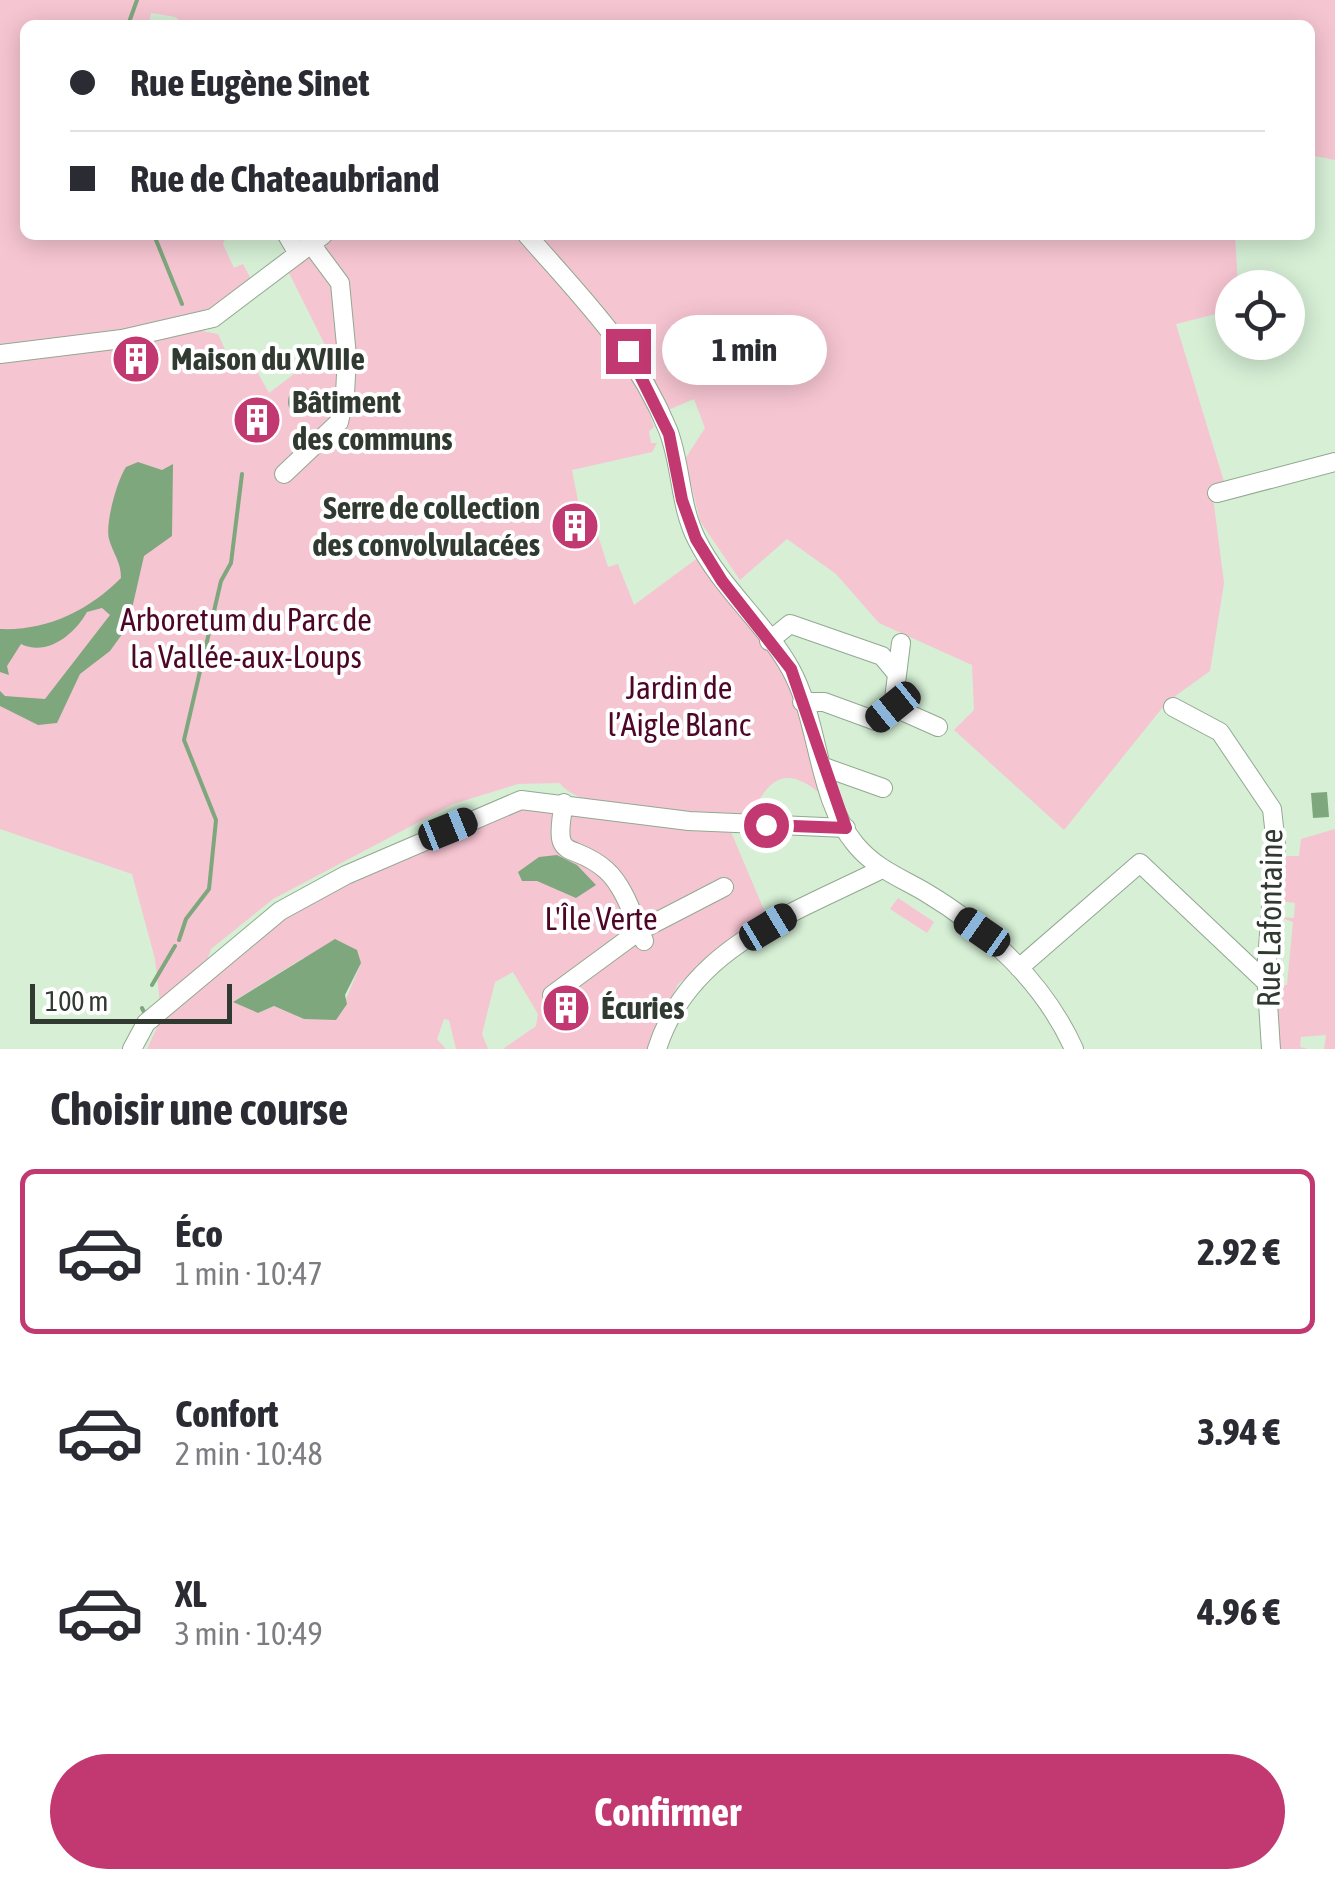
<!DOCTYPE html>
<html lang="fr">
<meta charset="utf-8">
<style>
body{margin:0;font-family:"Asap Condensed",sans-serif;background:#f7f7f7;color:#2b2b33;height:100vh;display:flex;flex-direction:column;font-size:38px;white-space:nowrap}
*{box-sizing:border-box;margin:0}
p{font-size:32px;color:#7c7c81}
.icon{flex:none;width:55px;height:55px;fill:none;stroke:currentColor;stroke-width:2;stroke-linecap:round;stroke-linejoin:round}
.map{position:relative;height:1049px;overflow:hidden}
.panel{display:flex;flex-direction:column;background:#fff;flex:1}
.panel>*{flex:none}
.top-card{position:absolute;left:20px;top:20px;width:1295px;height:220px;border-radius:15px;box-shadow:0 5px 25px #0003;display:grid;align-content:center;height:220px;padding:0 50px;background:#fff}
.fabs{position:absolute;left:1215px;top:270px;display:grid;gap:20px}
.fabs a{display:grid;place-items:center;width:90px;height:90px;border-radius:50%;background:#fff;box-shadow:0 5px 25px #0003;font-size:50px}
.scale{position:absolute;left:30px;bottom:25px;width:202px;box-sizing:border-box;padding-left:10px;border:5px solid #303a30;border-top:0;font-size:28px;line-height:35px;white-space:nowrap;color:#303a30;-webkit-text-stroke:8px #fff;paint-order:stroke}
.end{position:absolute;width:45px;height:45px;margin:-22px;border:12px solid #c23870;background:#fff;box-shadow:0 0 0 5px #fff}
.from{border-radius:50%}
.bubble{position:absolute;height:70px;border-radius:35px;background:#fff;box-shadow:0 5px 25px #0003;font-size:32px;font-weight:700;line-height:70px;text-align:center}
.car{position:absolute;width:30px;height:60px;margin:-30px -15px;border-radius:12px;box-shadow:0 0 8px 2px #0007;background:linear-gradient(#222 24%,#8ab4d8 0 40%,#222 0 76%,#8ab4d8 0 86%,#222 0)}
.top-card b{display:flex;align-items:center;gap:35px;height:95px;font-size:38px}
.top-card b+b{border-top:2px solid #e1e1e2}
.top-card i{width:25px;height:25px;background:#2b2b33}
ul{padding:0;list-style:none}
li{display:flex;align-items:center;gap:30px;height:165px;margin:0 20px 15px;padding:0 30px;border:5px solid transparent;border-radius:15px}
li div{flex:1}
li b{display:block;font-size:38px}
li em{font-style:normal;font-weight:700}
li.selected{border-color:#c23870}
li>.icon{width:90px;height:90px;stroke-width:1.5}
h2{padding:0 50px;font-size:45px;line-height:120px}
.button{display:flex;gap:20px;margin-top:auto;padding:20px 50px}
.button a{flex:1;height:115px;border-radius:60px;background:#c23870;color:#fff;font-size:40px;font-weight:700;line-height:115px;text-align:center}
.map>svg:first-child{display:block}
</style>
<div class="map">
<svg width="1335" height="1049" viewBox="0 0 1335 1049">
<rect width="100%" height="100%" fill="#d6efd5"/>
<path fill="#f6c5d2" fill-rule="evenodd" d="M0,0h1335v160l-25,-5v-130h-1125l-10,-8 -24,-4 -2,12h-124v210h201l-3,9 11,24 9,-4 8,15 -39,29 -89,23 -123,14z
M329,235h189c53,60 112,113 136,192l-5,4 2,12h6l-5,9 -80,18 7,36 10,1 19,60 10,-3 16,41 65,-48 84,110 40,129c-36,-31 -54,-20 -72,20 -40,-2 -171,-1 -191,-33l-42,1 -65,20 -180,95 -62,50 -3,9 -48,45 -5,-44 -23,-85 -132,-45v-470l192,-30 26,5 14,31 17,-8 20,36 58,-44 -40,-80 37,-22 -1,-8z
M535,235h700l3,52 -6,1v22l-56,14 49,161 -12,12 11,86 -14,88 -43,31 -103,128 -110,-100 20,-20 -2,-45 -93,-42 -43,-49 -49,-35 -47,41 -40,-59 -15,-62 20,-31 -11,-29 -26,11z
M523,803l8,8 200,21 36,85 -89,67 -30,65h-145l33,-23 2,-12 -25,-42 -18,10 -13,52 6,15h-32l-7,-29 -5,-1 -7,20 9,10h-299l16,-34 121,-102zM303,958l58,5 -21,51 -35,5 -31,-13 -16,7 -24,-12z
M1335,829v220h-11l2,-14 -25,2 -1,10 8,2h-32v-64h11l6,-63 -14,-5 15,1 1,-15 -15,-2 3,-45h16l2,-17z
M898,898l36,24 -7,11 -37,-24z"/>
<path fill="#7ea77d" d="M288 402a14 14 0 1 1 28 0a14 14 0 1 1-28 0Z
M138,462l24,8 11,-6 -1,72 -28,20 -16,70 -18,25 -30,23 -23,49 -19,2 -38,-19v-15l5,5 40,3 65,-84 -8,-7 -15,4c-12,22 -40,45 -66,32l-14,22 2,9 -9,-3v-43c47,2 88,-18 121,-51 0,-17 -8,-24 -12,-39 -4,-16 8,-58 17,-72z
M1327,792l2,25 -16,1 -2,-25z
M557,855l20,10 19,20 -20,13 -39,-17h-15l-4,-9 21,-15z
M335,939l22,11 4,13 -16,32 2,9 -11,16 -32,-1 -30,-13 -16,7 -25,-11z"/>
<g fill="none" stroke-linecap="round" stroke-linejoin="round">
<path stroke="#7ea77d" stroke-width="4" d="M128,25l9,-25
M154,235l28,69
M179,940l7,-21 23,-30 7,-69 -32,-80 37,-159 10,-18 11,-89
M152,985l23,-39
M142,1008l2,4"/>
<g stroke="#91a991" stroke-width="20">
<path id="minor" d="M287,235l11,19
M527,235c55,63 109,116 141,195 14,36 11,75 29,110 24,48 67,82 93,128 30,53 26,130 66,177 19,23 45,33 69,47 61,36 120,92 149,157
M0,354l122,-15 91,-21 110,-83
M284,474l55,-52 6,-28 2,-38 -7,-73 -29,-39
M1217,493l118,-31
M769,641l21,-17 92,32 15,18
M802,702h22l52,19 17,-14 8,-64
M893,707l45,20
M1173,707l47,25 52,77 4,36 -10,127 5,77
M824,767l59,21
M564,803c-12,63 7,36 42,67 19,17 28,49 38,71
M1019,968l121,-105 128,121
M552,995l87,-64 85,-44
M132,1049l14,-26 134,-112 66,-36 175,-75 168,21 157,7
M657,1049c32,-102 137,-136 225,-180"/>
</g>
<use href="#minor" stroke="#fff" stroke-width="18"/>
</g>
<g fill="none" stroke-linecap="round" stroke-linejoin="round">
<path stroke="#c23870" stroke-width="12" d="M628,351l41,83 13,66 14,39 26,42 69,88 55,159 -80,-3"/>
</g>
<defs>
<g id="building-disc" transform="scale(2.5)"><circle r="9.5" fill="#c23870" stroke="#fff"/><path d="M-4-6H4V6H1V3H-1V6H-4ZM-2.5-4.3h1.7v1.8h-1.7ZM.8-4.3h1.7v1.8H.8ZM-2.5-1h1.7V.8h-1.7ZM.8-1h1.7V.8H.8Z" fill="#fff"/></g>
</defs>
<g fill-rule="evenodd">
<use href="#building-disc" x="136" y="359"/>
<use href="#building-disc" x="257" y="420"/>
<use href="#building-disc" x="575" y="526"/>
<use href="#building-disc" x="566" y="1008"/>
</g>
<g text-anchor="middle" stroke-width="8" stroke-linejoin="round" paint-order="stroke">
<g font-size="32" font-weight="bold" fill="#303a30" stroke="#fff" text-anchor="start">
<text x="171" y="370">Maison du XVIIIe</text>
<text x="292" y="413">Bâtiment<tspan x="292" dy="37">des communs</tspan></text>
<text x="540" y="519" text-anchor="end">Serre de collection<tspan x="540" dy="37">des convolvulacées</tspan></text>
<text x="601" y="1019">Écuries</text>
</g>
<g font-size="32" fill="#4e0627" stroke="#fff">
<text x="246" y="631">Arboretum du Parc de<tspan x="246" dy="37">la Vallée-aux-Loups</tspan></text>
<text x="679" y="699">Jardin de<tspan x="679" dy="37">l’Aigle Blanc</tspan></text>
<text x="601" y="930">L'Île Verte</text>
</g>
<g font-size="32" fill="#303a30" stroke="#fff">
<text transform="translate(1270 918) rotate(-89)" y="11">Rue Lafontaine</text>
</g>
</g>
</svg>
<div class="fabs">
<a><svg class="icon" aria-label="locate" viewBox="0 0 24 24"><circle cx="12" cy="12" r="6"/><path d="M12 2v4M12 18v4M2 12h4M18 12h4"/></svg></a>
</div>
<div class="scale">100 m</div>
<i class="end from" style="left:766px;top:825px"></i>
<i class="end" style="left:628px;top:351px"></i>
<div class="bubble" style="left:662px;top:315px;width:165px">1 min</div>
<i class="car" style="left:893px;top:707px;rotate:231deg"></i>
<i class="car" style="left:448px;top:829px;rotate:68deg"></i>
<i class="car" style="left:768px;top:927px;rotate:59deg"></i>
<i class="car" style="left:982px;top:932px;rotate:305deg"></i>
<div class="top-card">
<b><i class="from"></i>Rue Eugène Sinet</b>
<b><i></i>Rue de Chateaubriand</b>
</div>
</div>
<section class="panel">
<h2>Choisir une course</h2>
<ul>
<li class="selected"><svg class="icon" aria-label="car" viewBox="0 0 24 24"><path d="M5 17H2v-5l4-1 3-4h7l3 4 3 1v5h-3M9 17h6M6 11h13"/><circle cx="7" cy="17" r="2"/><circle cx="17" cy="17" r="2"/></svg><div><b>Éco</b><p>1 min · 10:47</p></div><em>2.92 €</em></li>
<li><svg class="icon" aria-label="car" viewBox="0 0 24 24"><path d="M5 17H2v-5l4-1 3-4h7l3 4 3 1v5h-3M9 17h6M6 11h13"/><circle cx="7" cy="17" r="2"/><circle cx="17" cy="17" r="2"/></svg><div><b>Confort</b><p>2 min · 10:48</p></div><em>3.94 €</em></li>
<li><svg class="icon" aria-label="car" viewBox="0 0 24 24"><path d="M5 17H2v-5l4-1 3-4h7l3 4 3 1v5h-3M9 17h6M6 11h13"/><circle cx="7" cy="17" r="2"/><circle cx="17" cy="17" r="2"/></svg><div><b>XL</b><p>3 min · 10:49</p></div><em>4.96 €</em></li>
</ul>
<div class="button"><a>Confirmer</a></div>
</section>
